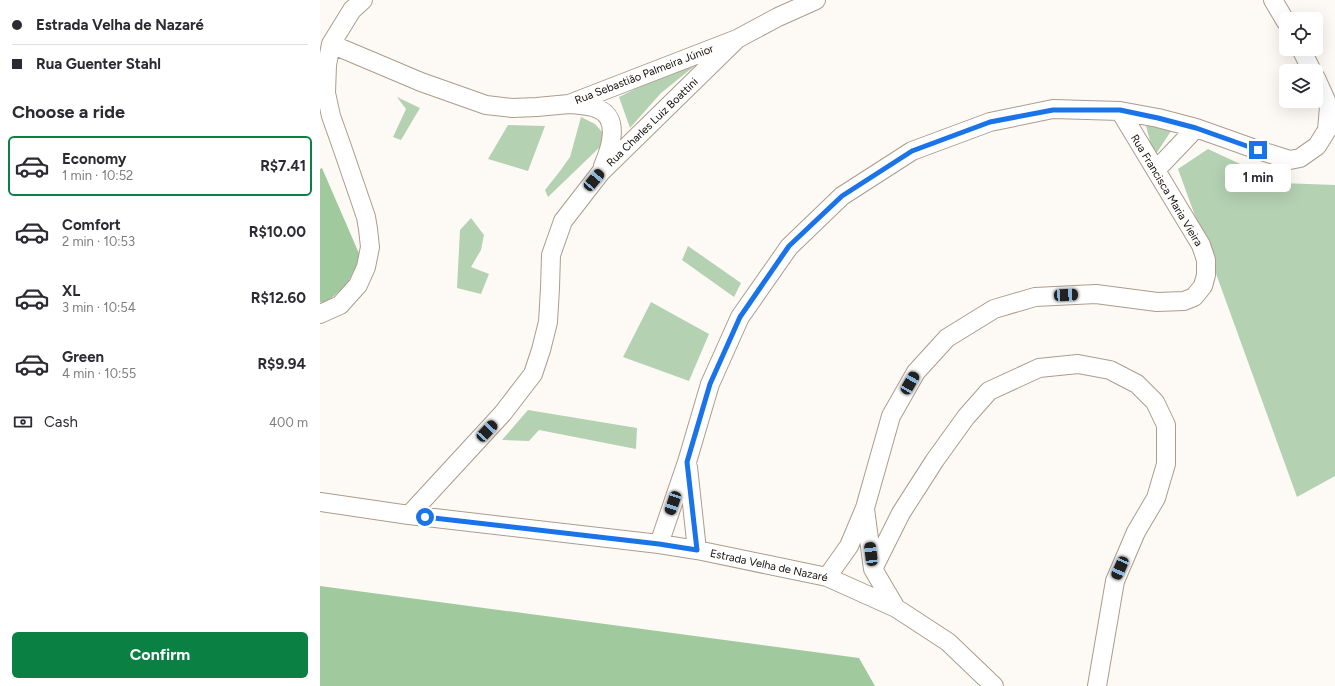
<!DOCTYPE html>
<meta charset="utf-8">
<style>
body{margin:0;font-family:Figtree,sans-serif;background:#f2f2f3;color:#2b2b33;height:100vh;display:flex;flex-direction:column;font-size:15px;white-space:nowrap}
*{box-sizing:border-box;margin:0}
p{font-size:13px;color:#7c7c81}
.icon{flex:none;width:22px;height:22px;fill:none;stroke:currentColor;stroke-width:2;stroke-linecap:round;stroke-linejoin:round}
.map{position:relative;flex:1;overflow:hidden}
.panel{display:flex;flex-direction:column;background:#fff;width:320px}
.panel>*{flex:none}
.banner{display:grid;align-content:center;height:88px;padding:0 12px;background:#fff}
.buttons{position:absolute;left:959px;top:12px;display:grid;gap:8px}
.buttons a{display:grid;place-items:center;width:44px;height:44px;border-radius:6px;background:#fff;box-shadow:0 4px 16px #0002;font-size:20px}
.end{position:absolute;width:18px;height:18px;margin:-9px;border:5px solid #1a73e8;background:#fff;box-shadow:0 0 0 2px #fff}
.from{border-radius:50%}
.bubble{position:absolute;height:28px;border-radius:6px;background:#fff;box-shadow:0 4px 16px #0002;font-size:13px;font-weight:700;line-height:28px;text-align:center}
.car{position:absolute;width:12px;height:24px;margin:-12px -6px;border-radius:5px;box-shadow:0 0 3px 1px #0007;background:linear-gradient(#222 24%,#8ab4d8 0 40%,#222 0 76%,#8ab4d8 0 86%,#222 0)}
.banner b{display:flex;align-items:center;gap:14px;height:38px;font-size:15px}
.banner b+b{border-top:1px solid #e1e1e2}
.banner i{width:10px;height:10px;background:#2b2b33}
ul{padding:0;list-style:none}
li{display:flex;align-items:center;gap:12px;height:60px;margin:0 8px 6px;padding:0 4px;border:2px solid transparent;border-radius:6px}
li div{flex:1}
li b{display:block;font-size:15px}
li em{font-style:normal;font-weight:700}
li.selected{border-color:#0b8043}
li>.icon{width:36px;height:36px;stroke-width:1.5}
h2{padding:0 12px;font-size:18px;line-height:48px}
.pay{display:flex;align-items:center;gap:10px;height:44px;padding:0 12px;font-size:15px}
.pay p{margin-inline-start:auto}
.action{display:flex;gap:8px;margin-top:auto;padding:8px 12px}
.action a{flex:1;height:46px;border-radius:6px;background:#0b8043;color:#fff;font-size:16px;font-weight:700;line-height:46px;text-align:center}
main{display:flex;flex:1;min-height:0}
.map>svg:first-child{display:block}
</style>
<main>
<section class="panel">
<div class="banner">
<b><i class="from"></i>Estrada Velha de Nazaré</b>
<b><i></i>Rua Guenter Stahl</b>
</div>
<h2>Choose a ride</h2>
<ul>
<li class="selected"><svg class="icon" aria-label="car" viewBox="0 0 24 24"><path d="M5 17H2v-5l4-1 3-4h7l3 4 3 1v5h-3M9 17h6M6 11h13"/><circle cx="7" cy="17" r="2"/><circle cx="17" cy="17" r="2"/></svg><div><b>Economy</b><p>1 min · 10:52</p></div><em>R$7.41</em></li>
<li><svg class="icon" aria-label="car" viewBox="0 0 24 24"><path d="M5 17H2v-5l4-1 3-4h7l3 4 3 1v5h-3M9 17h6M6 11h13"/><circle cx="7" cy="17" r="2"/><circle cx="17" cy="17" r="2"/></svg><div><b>Comfort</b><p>2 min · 10:53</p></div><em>R$10.00</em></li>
<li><svg class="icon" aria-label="car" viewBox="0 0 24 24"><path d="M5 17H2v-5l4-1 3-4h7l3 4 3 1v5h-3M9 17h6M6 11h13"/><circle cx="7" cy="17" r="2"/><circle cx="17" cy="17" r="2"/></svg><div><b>XL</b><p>3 min · 10:54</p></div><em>R$12.60</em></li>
<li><svg class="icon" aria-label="car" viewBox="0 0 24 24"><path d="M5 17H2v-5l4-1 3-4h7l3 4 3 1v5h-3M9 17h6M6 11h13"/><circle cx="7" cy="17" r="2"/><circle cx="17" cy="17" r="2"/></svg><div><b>Green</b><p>4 min · 10:55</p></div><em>R$9.94</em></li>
</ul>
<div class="pay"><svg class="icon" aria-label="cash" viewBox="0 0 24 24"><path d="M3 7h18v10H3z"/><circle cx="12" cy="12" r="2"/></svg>Cash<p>400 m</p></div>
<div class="action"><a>Confirm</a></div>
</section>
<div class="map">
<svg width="1015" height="686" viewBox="0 0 1015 686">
<rect width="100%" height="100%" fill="#fdfaf6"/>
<path fill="#b4d1b2" d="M374,60l3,4 -36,29 -31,35 -11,-31z
M77,97l23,11 -19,32 -8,-3 13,-28z
M261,117l14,7 9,10 -3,12 -53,51 -3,-7 15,-19 10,-14z
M824,118l31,7 -21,32z
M188,125l37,1 -17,45 -40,-12z
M888,149l73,34 54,2v291l-38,21 -119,-328z
M151,218l13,17 -3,15 -10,17 18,7 -8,20 -24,-6 3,-58z
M368,246l53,37 -7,14 -52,-37z
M331,302l58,32 -20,47 -66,-24z
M208,410l109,18 -1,21 -97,-19 -10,11 -27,-1z"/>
<path fill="#a1c99e" d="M2,168l39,90 -14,26 -21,19 -6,-1v-133z
M0,586l539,72 16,28h-555z"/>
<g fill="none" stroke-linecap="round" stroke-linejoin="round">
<g stroke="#ac9c8b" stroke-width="20">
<path id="street" d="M953,0l13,22
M11,44l90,38 65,23 26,3 25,-1 32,-3 168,-65 41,-22 38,-17
M981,49l11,22
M250,104c9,1 20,1 28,5 23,9 12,41 5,57
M836,170l40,-42
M0,314l20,-9 18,-20 8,-18 4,-20 -2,-18 -2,-12 -24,-70 -11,-31 -5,-23 1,-28 4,-21 21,-34 11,-10
M368,467l9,83
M0,502l89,13 250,29 38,6 130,27 69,31 52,34 46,44
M545,509l8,60 23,39
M89,515l94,-102 30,-39 8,-24 7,-28 2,-34 1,-33 12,-34 38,-49 136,-133
M339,544l28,-82 23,-78 30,-67 49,-70 53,-51 70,-45 78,-29 63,-13 67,2 38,7 38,10 62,22 32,10 10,-2 17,-12 10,-16 2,-23 -13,-29
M553,569l28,-56 34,-53 31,-43 23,-26 50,-23 39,-4 32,6 27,14 18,18 11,23v39l-10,34 -20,34 -21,49 -18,105
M507,577l22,-31 16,-38 26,-92 25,-44 31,-34 47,-29 41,-12 61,-3 61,8 27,-1 10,-4 9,-11 3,-11v-15l-5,-15 -81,-134"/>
</g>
<use href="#street" stroke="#fff" stroke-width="18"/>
</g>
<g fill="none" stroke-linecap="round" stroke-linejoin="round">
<path stroke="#1a73e8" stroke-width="5" d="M105,517l234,27 38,6 -10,-88 23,-78 30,-67 49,-71 53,-50 70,-45 78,-29 63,-12h67l38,8 38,10 62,22"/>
</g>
<g text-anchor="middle" stroke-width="3" stroke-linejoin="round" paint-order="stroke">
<g font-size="11" fill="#130d08" stroke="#fff">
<text transform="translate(324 74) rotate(-21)" y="4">Rua Sebastião Palmeira Júnior</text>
<text transform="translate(332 122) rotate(-44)" y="4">Rua Charles Luiz Boattini</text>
<text transform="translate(847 190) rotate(59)" y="4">Rua Francisca Maria Vieira</text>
<text transform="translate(449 565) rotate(12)" y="4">Estrada Velha de Nazaré</text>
</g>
</g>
</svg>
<div class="buttons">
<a><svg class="icon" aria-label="locate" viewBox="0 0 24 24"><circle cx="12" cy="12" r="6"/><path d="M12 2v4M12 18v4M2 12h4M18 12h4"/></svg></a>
<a><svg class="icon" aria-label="layers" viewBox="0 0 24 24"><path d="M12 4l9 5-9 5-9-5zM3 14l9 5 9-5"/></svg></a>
</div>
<i class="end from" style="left:105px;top:517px"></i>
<i class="end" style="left:938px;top:150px"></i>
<div class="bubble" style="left:905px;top:164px;width:66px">1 min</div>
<i class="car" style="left:274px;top:180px;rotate:40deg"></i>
<i class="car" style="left:746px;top:295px;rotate:87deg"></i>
<i class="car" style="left:590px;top:383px;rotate:30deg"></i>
<i class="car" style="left:167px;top:431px;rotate:43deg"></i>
<i class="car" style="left:353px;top:503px;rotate:199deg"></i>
<i class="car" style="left:551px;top:554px;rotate:353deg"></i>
<i class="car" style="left:800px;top:568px;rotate:204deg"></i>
</div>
</main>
